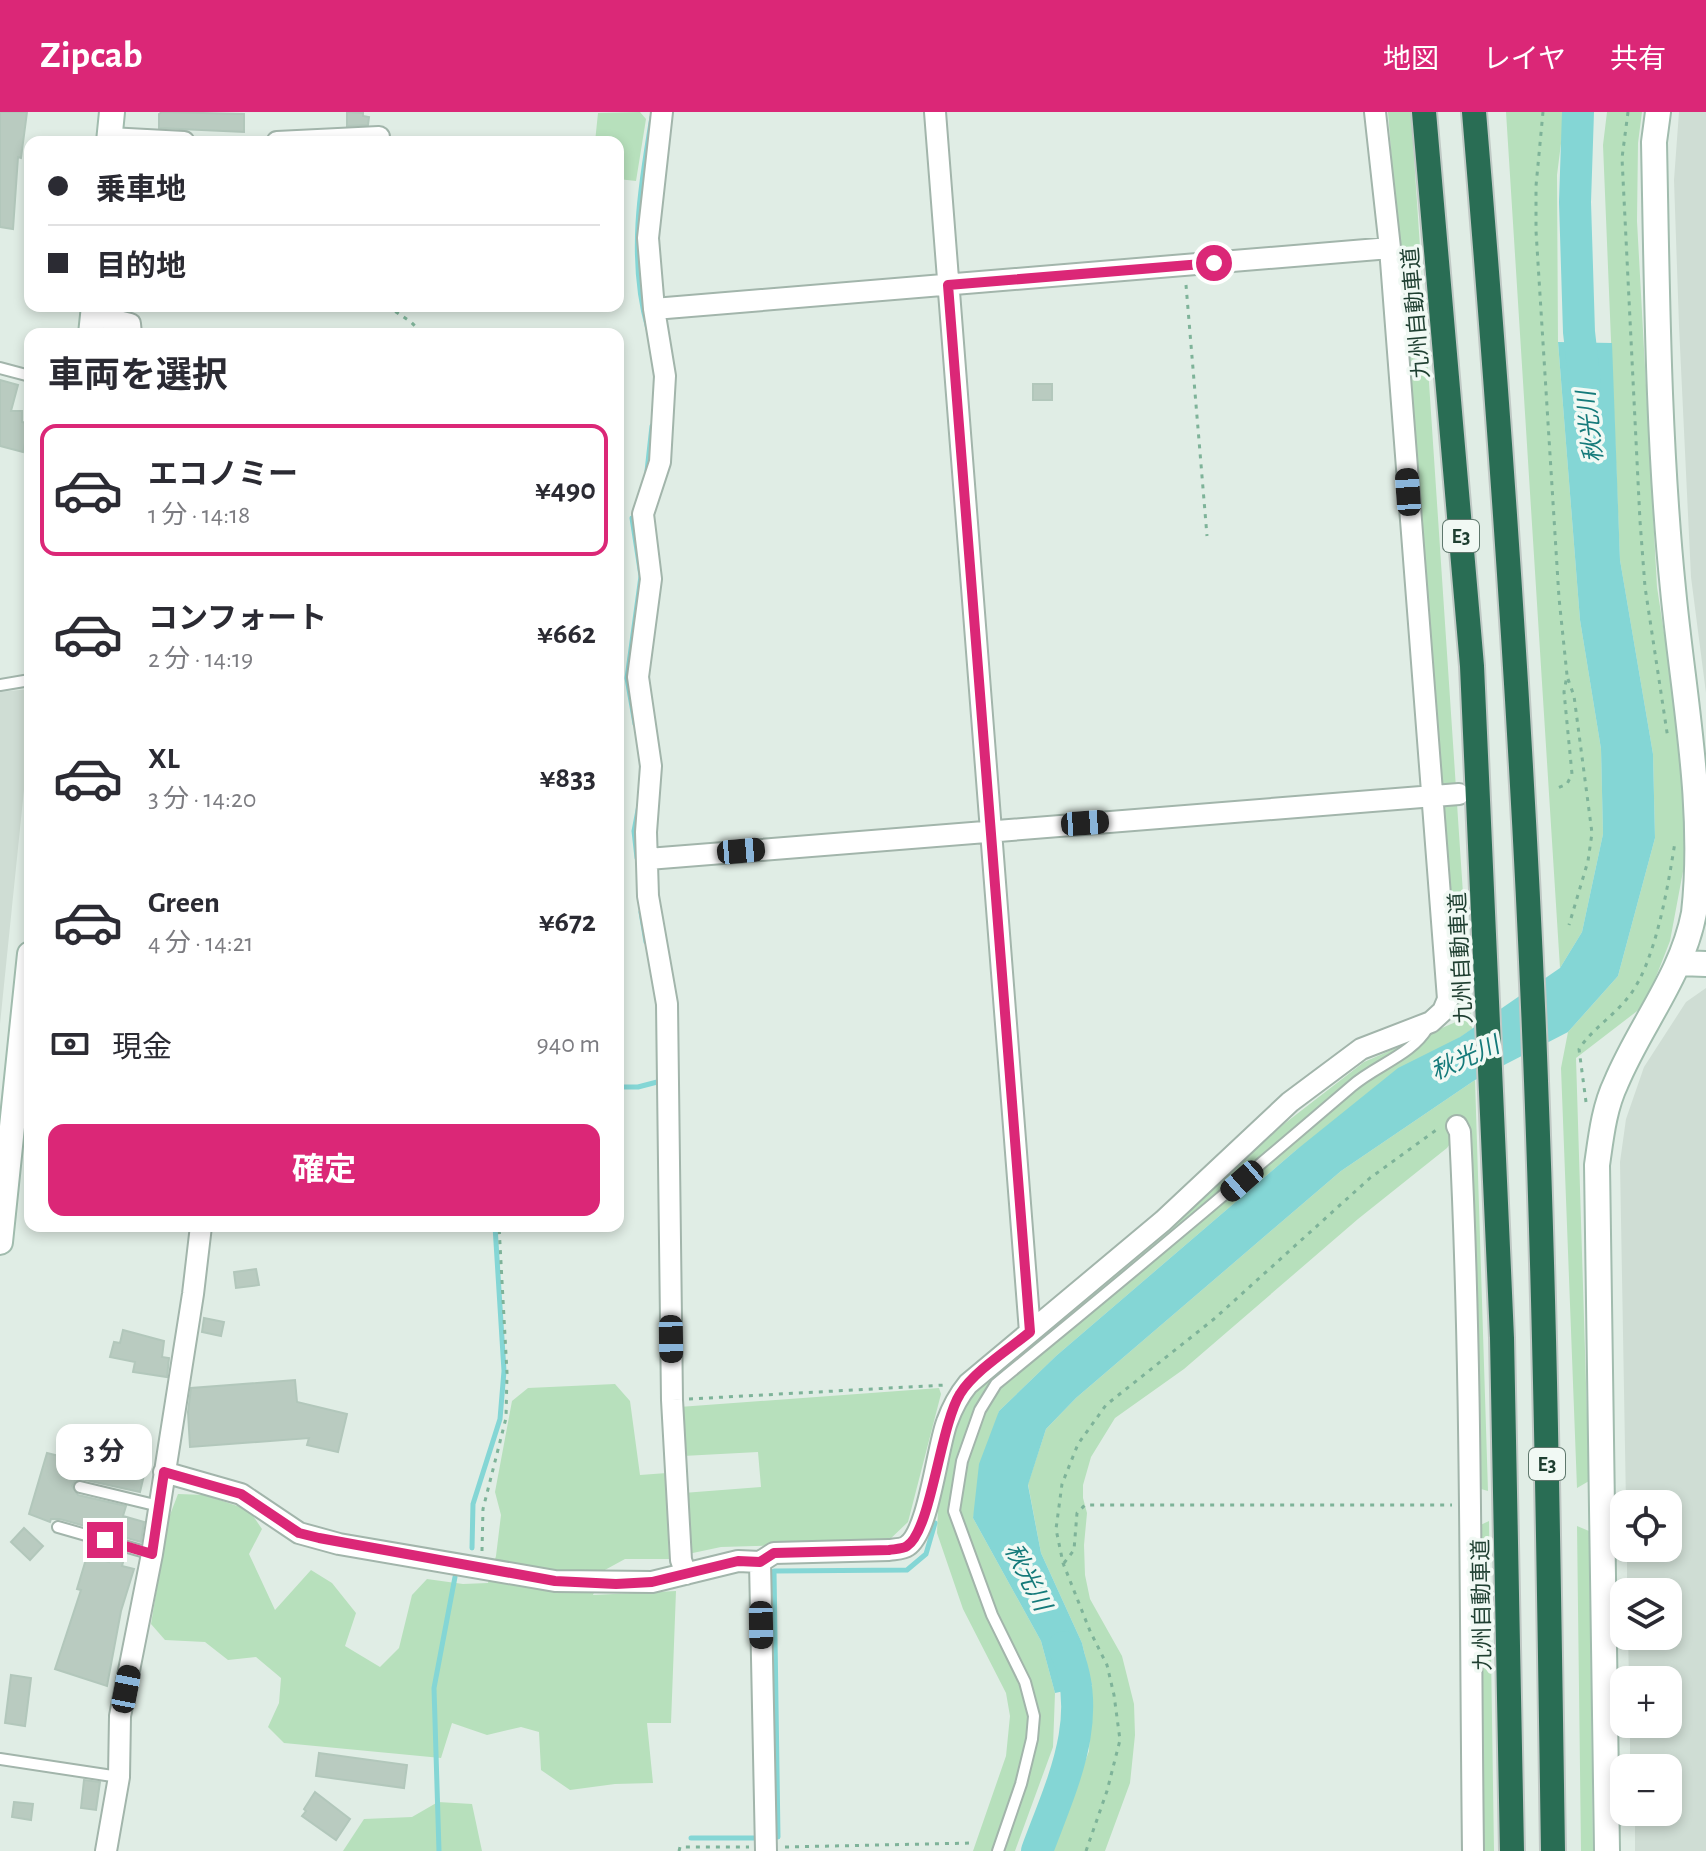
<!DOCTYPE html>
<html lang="ja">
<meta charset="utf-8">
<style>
body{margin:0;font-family:"Alegreya Sans","Noto Sans JP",sans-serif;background:#f7f7f7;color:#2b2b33;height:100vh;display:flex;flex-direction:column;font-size:30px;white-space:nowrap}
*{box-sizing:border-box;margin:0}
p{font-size:26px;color:#7c7c81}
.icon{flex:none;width:44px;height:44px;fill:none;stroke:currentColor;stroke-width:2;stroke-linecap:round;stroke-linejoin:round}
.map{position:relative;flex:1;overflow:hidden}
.sheet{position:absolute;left:24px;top:216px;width:600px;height:904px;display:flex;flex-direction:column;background:#fff;border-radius:16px;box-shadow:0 4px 12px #0003}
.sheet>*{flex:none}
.guide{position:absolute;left:24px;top:24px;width:600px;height:176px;border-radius:16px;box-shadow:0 4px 12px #0003;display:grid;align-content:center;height:176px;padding:0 24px;background:#fff}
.controls{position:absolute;left:1610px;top:1378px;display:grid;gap:16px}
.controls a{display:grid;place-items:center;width:72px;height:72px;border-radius:16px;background:#fff;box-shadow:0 4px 12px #0003;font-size:40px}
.end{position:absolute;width:36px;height:36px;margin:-18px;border:10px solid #db2777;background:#fff;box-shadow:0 0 0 4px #fff}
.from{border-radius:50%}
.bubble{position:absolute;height:56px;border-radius:16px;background:#fff;box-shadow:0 4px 12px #0003;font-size:26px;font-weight:700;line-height:56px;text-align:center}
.car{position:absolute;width:24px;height:48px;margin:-24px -12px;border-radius:10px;box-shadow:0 0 6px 2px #0007;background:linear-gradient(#222 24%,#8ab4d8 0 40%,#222 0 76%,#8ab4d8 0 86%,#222 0)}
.guide b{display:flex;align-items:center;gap:28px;height:76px;font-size:30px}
.guide b+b{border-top:2px solid #e1e1e2}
.guide i{width:20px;height:20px;background:#2b2b33}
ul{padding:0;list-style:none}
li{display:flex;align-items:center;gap:24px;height:132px;margin:0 16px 12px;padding:0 8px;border:4px solid transparent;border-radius:16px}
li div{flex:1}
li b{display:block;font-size:30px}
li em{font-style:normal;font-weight:700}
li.active{border-color:#db2777}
li>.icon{width:72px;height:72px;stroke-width:1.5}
h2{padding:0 24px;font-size:36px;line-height:96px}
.pay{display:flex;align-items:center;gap:20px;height:88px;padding:0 24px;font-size:30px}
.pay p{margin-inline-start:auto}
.action{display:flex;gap:16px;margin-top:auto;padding:16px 24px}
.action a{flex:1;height:92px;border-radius:16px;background:#db2777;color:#fff;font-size:32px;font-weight:700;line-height:92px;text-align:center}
header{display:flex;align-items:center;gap:48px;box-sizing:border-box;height:112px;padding:0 40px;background:#db2777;color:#fff}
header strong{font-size:38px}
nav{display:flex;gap:44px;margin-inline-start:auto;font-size:28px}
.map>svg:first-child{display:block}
</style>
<header>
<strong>Zipcab</strong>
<nav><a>地図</a><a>レイヤ</a><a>共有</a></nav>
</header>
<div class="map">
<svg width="1706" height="1739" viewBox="0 0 1706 1739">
<rect width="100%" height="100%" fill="#e0ede5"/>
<path fill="#cfddd4" d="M1679,0h27v581l-15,-116 -12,-251 -5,-146z
M29,577l1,42 -30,293v-332z
M1706,876v863h-71v-39h33v-44h-38v-44h38v-44h-39l-1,-44h40v-44h-41v-44h41v-44h-42l-6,-342 6,-43 18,-52 42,-65z"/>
<path fill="#b7e0bc" d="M640,0l6,7 -10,62 -18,-2v-37h-23l3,-29z
M1388,0h23l61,917 -177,122 -239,205 -57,55 -26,107 68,123 14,52 -2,54 -38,104h-42l33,-95 4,-40 -4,-23 -43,-84 -26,-76 2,-49 26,-84 194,-163 125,-113 80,-62 94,-41z
M1506,0h59l-8,63 1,167 22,278 21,129 2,85 -21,98 -22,36z
M1607,0h35l-4,31 -1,78 20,366 30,196 -3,83 -14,75 -25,64 -69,53 13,423 -12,7 -16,-420 7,-36 50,-56 37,-138 -2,-84 -33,-194 -17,-415z
M1475,968l13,411 -14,-4 -8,-366 -19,27 -89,71 -174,150 -69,49 -24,39 -8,28v13l4,15 -3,32 1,30 5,24 32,57 12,48 1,31 -5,48 -25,68h-53l37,-100 3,-66 -10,-42 -41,-90 -13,-69 18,-55 30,-31 265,-227z
M615,1272l15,17 10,74 27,-2 2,86h-44l-22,12 -10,24 83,-4 -5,132h-24l6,60 -38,1 -45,6 -29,-20 -2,-38 -18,-5 -34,8 -35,-12 -11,35 -157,-15 -16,-16 11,-24 2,-25 -25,-21 -28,3 -23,-18 -40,-2 -14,-16 17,-104 10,-26 27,1 44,15 13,19 -13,25 26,56 36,-40 21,13 24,30 -11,33 35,21 19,-19 13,-53 15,-16 36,5 25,-1 8,-27 5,-41 -6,-23 17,-91 16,-13z
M939,1276l2,6 -33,128 -21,20 -166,5 -33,7 -5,-61 78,-6 -3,-35 -75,4 -4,-49z
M1489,1409l5,330h-14l-6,-323z
M1577,1414l12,5 4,320h-12z
M438,1690l34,2 10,47h-139l21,-32 48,-2z"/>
<path fill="#84d6d5" d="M1558,230l54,1 8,217 33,194 2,84 -37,138 -50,56 -93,48 -134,91 -265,227 -30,31 -18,56 13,68 41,90 10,42 -37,8 -14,-52 -68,-123 6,-54 20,-53 57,-55 239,-205 103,-83 62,-31 100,-69 22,-36 21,-98 -2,-85 -21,-129z"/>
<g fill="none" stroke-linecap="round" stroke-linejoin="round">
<path stroke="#84d6d5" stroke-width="5" d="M648,217c-20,-69 -8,-142 4,-212
M647,359l5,-45
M632,406l9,58 -14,102 8,46
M637,746l-3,-27 5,-26
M641,800l5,30
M618,975h20l23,-6v-3
M472,1436l1,-44 27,-85 4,-48 -9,-145
M778,1725l-4,-266 133,-1 19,-16 9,-31
M691,1726h63
M439,1739l-5,-163 21,-111"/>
<path stroke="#84d6d5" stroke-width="32" d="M1578,0l-3,90 4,130 6,53
M1037,1739c24,-65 60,-136 27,-204"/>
</g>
<path fill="#b9cbc0" stroke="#b2c7bb" stroke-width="2" d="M0,0h27l-6,46 -3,-1 -5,72 -13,-2z
M162,0l82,2v18l-85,-4v-14z
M347,0l16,1v3l6,1 -1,8 -21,1z
M0,268l18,5 -7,26h11v11l8,1 -7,29 -23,-6z
M1033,272h19v16h-19z
M256,1157l3,16 -23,3 -2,-16z
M204,1206l20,4 -3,14 -19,-4z
M123,1218l41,11 -2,16 7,1 -2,19 -34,-5 2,-10 -25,-5 4,-15 6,1z
M295,1268l2,22 50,12 -9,38 -31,-7 2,-7 -119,9 -2,-35 3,-24z
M94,1335l28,6 1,-6 26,7 -9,38 -59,-13 -6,2 -3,5 6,9 48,11 -3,10 21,6 -3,20 -81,-23h-9l-1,3 -21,-8 18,-61 12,3 2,-7 31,7z
M24,1416l19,18 -13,14 -19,-18z
M113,1439l12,4 -3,11 12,3 -13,42 -14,75 -52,-17 26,-79 -4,-1 10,-33 22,6z
M11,1563l20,3 -6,48 -20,-3z
M319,1641l88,12 -3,23 -88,-12z
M84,1668l16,2 -4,28 -15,-2z
M315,1680l35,27 -14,21 -34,-24 4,-5 -2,-2z
M14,1690l19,2 -2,16 -19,-3z"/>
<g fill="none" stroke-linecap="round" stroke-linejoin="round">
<g stroke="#a2b5ab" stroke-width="14">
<path id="lane" d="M0,256l30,8
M0,573l30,-5
M80,1375l79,19
M58,1415l94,27
M0,1647l119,18
M998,1739l23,-67 11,-45 2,-23 -9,-34 -33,-67 -38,-104 8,-50 18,-51 16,-26c120,-98 238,-197 356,-298 24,-21 60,-31 76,-59"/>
</g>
<g stroke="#a2b5ab" stroke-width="24">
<path id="street" d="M662,0l-14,126 6,71 11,67 -5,86 -17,52 8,65 -13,98 13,89 -5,66 2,64 19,108 5,396 9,160 5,14
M935,0l95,1220
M109,26l75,4
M277,30l102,-5
M654,197l736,-61
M93,203l37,9 1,10
M648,747l811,-65
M1457,1014l3,6c12,239 10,479 13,719
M164,1360l77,22 58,39 40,11 216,37 97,1 86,-21 22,1 14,-9 115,-3c6,-1 14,-1 18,-4 22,-14 30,-98 40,-124 5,-14 12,-27 21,-38l195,-163 127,-119 71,-53 70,-27 12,-11 5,-12 -58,-751 -15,-136
M760,1450l6,289
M106,1739l13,-74 1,-61 32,-162 41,-260 8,-68"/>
</g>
<g stroke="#a1bcae" stroke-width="28">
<path id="secondary" d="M109,30l3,-30
M91,222l3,-28
M1679,851l27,1
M0,1130l30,-288
M1607,1739l-10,-686c4,-28 7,-57 19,-82 24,-58 66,-107 78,-170 12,-107 -11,-218 -21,-324 -15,-148 -16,-298 -19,-447l4,-30"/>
</g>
<g stroke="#c0c9c5" stroke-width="28">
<path id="highway" d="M1424,0l48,554 30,672 10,513
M1474,0c27,322 50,647 62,969 10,257 13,513 17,770"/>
</g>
<path stroke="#7eb399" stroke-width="3" stroke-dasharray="4 6" stroke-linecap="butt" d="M1543,0l-7,74v45l23,367 8,77 -3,17 8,82 -5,10 -12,5
M1628,0l-6,46 18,363 5,66 23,152
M1186,173l21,251
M387,194l24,16 12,12
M1568,567l6,17 18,137 -4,28 -19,64
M1586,990l-7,-53c14,-21 36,-34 51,-54 26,-35 38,-109 45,-153
M689,1287l256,-14
M482,1439l1,-42 23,-91 1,-45 -8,-147
M1064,1451l10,-13 3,-37 8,-8h367
M785,1735l188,-4
M679,1739l1,-4h69
M1086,1739l21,-60 13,-51 -6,-45 -7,-30 -17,-34 -27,-68 -7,-34 6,-45 16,-40 28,-39 108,-86 156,-141 69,-50"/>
<use href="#lane" stroke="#fff" stroke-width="10"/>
<use href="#street" stroke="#fff" stroke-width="20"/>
<use href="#secondary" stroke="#fff" stroke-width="24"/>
<use href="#highway" stroke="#296d54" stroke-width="24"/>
</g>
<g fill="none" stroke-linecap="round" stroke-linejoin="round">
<path stroke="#db2777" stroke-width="10" d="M105,1428l47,14 12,-82 77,22 58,39 20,5 236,43 61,3 36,-2 86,-21 22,1 14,-9 115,-3c6,-1 14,-1 18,-4 24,-15 33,-120 53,-152 13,-22 49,-45 70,-62l-82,-1047 266,-22"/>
</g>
<g text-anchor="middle" stroke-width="7" stroke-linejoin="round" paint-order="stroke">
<g fill="#f1f9f4" stroke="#5e776c" stroke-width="2">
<rect x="1443" y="408" width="36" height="32" rx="6"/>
<rect x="1529" y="1336" width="36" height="32" rx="6"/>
</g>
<g font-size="20" font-weight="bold" fill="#1f3f31">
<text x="1461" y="431">E3</text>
<text x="1547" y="1359">E3</text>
</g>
<g font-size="22" fill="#1f3f31" stroke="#f1f9f4">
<text transform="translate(1415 201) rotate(-95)" y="8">九州自動車道</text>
<text transform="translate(1460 846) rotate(-93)" y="8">九州自動車道</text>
<text transform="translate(1481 1493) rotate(-91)" y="8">九州自動車道</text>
</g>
<g font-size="24" font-style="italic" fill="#157a7a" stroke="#f1f9f4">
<text transform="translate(1590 315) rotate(-97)" y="8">秋光川</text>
<text transform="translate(1465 946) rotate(-24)" y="8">秋光川</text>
<text transform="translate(1028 1465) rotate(63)" y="8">秋光川</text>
</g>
</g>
</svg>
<div class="controls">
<a><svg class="icon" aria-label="locate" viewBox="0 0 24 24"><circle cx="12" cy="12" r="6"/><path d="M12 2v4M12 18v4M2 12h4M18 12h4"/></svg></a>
<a><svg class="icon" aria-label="layers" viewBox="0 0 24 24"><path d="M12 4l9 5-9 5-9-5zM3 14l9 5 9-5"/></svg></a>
<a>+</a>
<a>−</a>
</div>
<i class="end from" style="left:1214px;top:151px"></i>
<i class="end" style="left:105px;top:1428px"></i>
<div class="bubble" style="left:56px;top:1312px;width:96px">3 分</div>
<i class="car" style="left:1408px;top:380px;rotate:356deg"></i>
<i class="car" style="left:1085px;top:711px;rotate:86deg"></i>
<i class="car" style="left:741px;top:739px;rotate:85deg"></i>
<i class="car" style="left:1242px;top:1069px;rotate:229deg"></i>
<i class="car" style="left:671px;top:1227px;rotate:179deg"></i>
<i class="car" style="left:761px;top:1513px;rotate:179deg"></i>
<i class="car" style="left:126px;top:1577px;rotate:11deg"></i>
<div class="guide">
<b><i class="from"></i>乗車地</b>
<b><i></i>目的地</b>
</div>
<section class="sheet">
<h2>車両を選択</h2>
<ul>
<li class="active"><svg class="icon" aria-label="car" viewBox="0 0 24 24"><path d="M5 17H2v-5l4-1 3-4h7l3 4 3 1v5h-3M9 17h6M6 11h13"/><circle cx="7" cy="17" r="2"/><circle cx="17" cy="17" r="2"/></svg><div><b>エコノミー</b><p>1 分 · 14:18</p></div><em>¥490</em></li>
<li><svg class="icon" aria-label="car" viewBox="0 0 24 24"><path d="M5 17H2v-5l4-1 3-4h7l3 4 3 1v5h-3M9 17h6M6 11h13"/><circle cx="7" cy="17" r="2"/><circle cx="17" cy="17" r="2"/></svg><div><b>コンフォート</b><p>2 分 · 14:19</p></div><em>¥662</em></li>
<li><svg class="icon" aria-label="car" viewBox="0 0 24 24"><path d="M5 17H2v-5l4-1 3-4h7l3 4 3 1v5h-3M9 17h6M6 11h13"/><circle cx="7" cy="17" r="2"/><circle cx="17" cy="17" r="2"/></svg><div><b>XL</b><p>3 分 · 14:20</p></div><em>¥833</em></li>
<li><svg class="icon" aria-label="car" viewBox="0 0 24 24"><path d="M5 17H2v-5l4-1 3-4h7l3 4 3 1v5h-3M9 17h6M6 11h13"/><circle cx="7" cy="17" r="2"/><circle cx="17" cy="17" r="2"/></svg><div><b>Green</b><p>4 分 · 14:21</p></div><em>¥672</em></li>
</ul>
<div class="pay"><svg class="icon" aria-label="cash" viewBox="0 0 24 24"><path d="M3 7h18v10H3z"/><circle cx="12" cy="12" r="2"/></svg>現金<p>940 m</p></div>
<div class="action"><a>確定</a></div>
</section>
</div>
